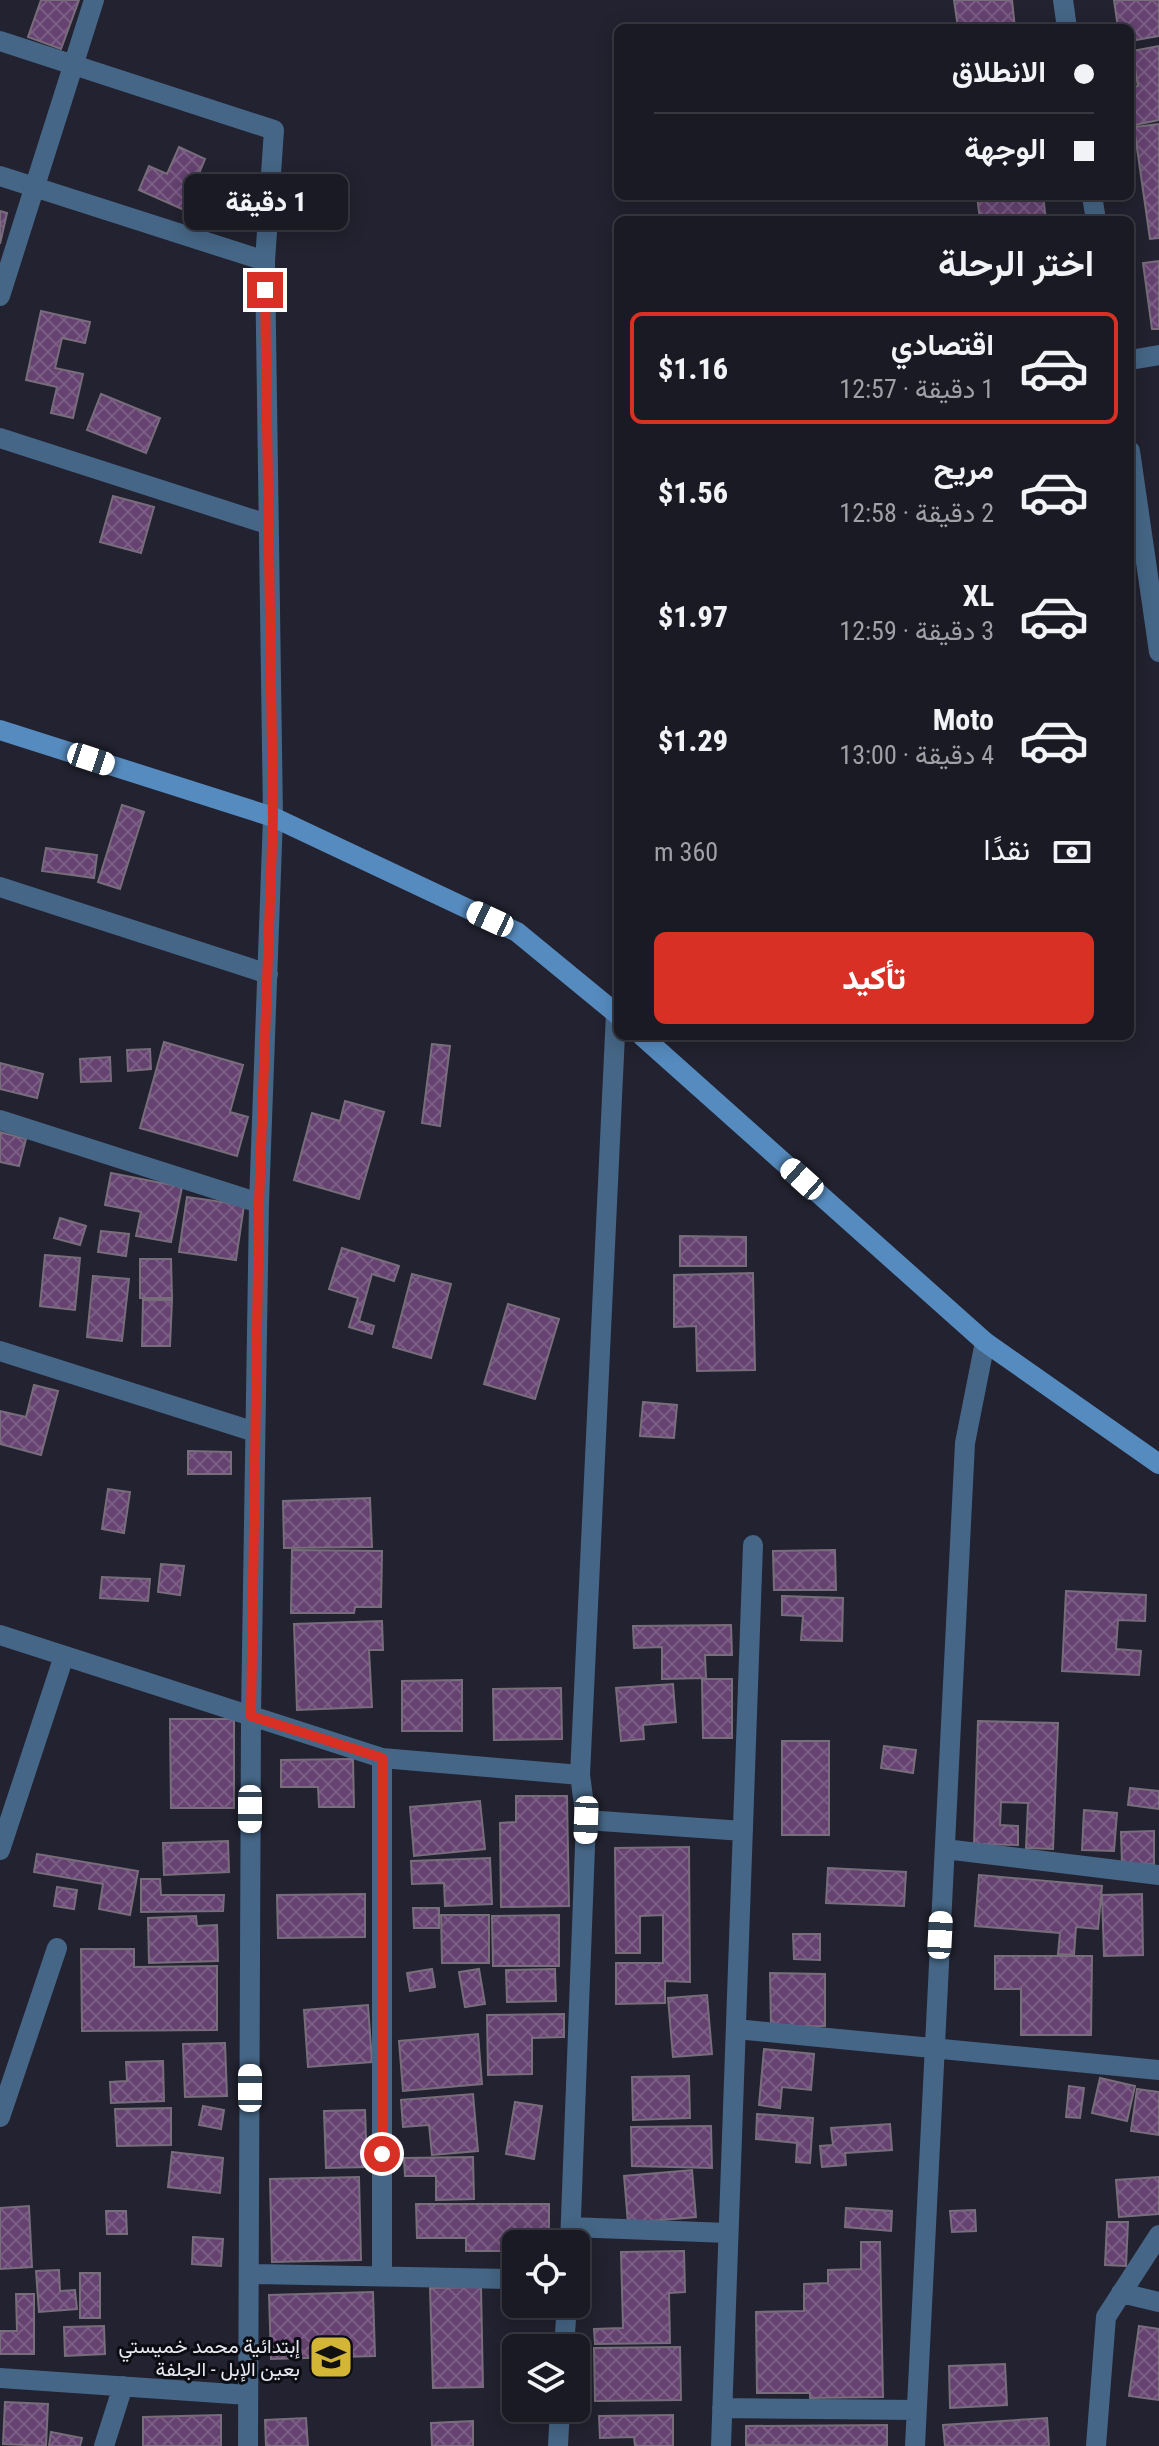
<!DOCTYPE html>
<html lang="ar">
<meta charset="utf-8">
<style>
body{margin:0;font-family:"Roboto Condensed",Vazirmatn,sans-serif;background:#272731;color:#f1f3f6;direction:rtl;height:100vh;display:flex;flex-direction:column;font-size:30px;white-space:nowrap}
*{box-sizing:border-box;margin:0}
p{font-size:26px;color:#9fa1a6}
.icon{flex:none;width:44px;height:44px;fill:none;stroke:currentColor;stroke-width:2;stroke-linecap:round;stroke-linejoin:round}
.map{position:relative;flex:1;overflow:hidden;direction:ltr}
.drawer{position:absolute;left:614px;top:216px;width:520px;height:824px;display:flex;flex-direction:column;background:#1a1a24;border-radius:12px;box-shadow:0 4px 20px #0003,0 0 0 2px #383841;direction:rtl}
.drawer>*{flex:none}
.top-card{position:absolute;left:614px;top:24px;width:520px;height:176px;border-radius:12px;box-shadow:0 4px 20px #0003,0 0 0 2px #383841;direction:rtl;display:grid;align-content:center;height:176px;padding:0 40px;background:#1a1a24}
.controls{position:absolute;left:502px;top:2230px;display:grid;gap:16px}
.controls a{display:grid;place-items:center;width:88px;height:88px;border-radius:12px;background:#1a1a24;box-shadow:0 4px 20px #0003,0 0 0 2px #383841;font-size:40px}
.end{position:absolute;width:36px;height:36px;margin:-18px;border:10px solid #d93025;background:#fff;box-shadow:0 0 0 4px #fff}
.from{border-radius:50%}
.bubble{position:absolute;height:56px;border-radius:12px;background:#1a1a24;box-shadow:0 4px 20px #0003,0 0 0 2px #383841;font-size:26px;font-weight:800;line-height:56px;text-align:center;direction:rtl}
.car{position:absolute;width:24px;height:48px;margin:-24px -12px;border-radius:10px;box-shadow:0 0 6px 2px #0007;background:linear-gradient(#fff 24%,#345 0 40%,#fff 0 76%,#345 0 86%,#fff 0)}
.top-card b{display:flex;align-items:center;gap:28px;height:76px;font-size:30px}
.top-card b+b{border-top:2px solid #383841}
.top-card i{width:20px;height:20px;background:#f1f3f6}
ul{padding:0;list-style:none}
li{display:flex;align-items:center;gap:24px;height:112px;margin:0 16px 12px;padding:0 24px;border:4px solid transparent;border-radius:12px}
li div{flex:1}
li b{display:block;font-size:30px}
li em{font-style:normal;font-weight:800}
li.current{border-color:#d93025}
li>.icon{width:72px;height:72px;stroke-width:1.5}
h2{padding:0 40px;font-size:36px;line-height:96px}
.pay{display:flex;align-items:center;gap:20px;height:88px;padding:0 40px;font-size:30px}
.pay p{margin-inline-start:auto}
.button{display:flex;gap:16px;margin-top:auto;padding:16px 40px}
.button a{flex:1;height:92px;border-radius:12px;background:#d93025;color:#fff;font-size:32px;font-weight:800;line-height:92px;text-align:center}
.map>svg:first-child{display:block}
</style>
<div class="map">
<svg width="1159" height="2446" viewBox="0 0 1159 2446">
<defs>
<pattern id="building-cross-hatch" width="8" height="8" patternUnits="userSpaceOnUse" patternTransform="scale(2)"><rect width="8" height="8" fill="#654270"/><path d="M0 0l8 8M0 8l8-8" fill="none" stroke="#7b5d85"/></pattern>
</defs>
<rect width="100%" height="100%" fill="#222230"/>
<path fill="url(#building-cross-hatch)" stroke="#786d7b" stroke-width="2" d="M41,0h38l-18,49 -33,-12z
M954,0h58l3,28h-57z
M1114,0h45v36l-29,5v-13h-12z
M1159,46v74l-29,6v-38l8,-2 -6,-35z
M1159,124v114l-9,1 -16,-112z
M179,147l26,12 -21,51 -45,-20 10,-24 18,8z
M977,196h66l3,24h-66z
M0,211l7,2 -7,31z
M1159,261v68h-7l-9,-66z
M41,311l49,11 -5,21 -23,-5 -7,30 28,6 -10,44 -22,-5 6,-26 -31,-7z
M101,394l59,24 -14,35 -59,-23z
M113,496l41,11 -13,46 -41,-11z
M122,805l22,7 -24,77 -22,-7z
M46,848l51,7 -3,23 -52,-7z
M164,1042l79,23 -13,47 18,5 -11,39 -97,-28z
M432,1044l18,2 -10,80 -18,-3z
M150,1049l1,20 -23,2 -1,-21z
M110,1057l1,24 -30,1 -1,-23z
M0,1063l43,11 -6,24 -37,-9z
M345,1101l39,11 -25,87 -65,-19 18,-67 28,8z
M0,1132l26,7 -7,27 -19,-4z
M111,1173l71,14 -11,55 -35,-6 5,-24 -36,-7z
M187,1197l57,8 -8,55 -57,-8z
M60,1218l26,8 -6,19 -26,-7z
M101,1231l28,3 -3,22 -28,-4z
M680,1236l66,1v29h-66z
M342,1248l57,18 -5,15 -22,-7 -13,47 15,5 -2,8 -23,-7 9,-29 -29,-9z
M45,1255l35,3 -5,52 -35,-4z
M140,1259h31l1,39h-32z
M753,1273l2,97 -58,1 -1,-45 -22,1v-52z
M412,1274l39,10 -20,74 -38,-11z
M93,1276l36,3 -7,62 -35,-4z
M143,1300h29l-2,46h-28z
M508,1304l51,15 -24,80 -51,-15z
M34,1385l24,6 -17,64 -41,-11v-33l26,6z
M643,1402l34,3 -3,33 -34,-2z
M188,1451l43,1v22h-43z
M108,1489l22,3 -6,41 -22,-4z
M370,1498l2,49 -88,1 -1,-47z
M292,1550l90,1 -1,56h-26l-1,6h-63z
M835,1550l1,40h-62l-1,-39z
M161,1564l23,2 -4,29 -22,-3z
M102,1577l48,2 -2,22 -48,-3z
M1066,1591l80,4 -1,26 -27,-1 -2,29 25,2 -2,24 -77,-4z
M782,1596l61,2 -1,43 -41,-1 2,-24 -21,-1z
M382,1621l1,29h-14l3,57 -75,3 -3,-86z
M731,1625l1,30h-27l1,23 -44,1v-32l-28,1 -1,-22z
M702,1679h30v59h-29z
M462,1680v51h-60v-50z
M673,1684l3,38 -33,3 1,14 -23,2 -5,-53z
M561,1688l1,51 -68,1 -1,-51z
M170,1719h64v89h-63z
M978,1721l80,2 -5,126 -27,-1 2,-45 -27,-1 -1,23 18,1v19l-44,-1z
M782,1741h47v94h-47z
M884,1746l32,4 -3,23 -32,-5z
M353,1759l1,48h-35l-1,-20h-37v-27z
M1130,1788l29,3v18l-31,-4z
M516,1796h51l2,110 -68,1 -1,-84 16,-1z
M480,1801l5,48 -71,7 -4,-49z
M1084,1810l33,3 -3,38 -32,-1z
M1154,1831v33l-32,1 -1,-33z
M228,1841l1,31 -65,3 -1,-32z
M689,1847l1,135 -25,-1v22l-49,1v-41h47v-48l-23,1v37h-24l-1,-105z
M37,1854l101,17 -8,44 -31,-6 4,-25 -69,-12z
M490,1858l2,46 -47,2 -1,-23 -32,1 -1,-23z
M828,1868l78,4 -2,34 -78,-3z
M979,1875l123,11 -4,43 -22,-2 -2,28 -16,-1 2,-21 -85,-7z
M141,1879h19l1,16h63l-1,16 -82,1z
M57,1887l20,3 -3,19 -20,-3z
M365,1894v43l-87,1 -1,-43z
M1142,1894l1,61 -39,1 -2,-61z
M413,1908h26v20h-25z
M441,1915h48v48h-47z
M559,1915v51h-66l-1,-50z
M196,1916l1,10 20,-1 1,36 -69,2 -1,-45z
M793,1934h27v26l-26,-1z
M81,1949h53v18l83,-1v64l-135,1z
M995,1956h97l-1,79h-70v-46h-26z
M432,1969l3,18 -25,4 -3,-18z
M479,1969l6,35 -20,3 -6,-35z
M555,1969l1,32 -49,1 -1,-32z
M770,1973l55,1v52l-54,1z
M707,1995l5,59 -39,3 -5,-59z
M368,2005l4,57 -64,5 -4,-57z
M564,2014v23l-32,1v36l-44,1 -1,-60z
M478,2034l4,50 -79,7 -4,-50z
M225,2043l2,53 -42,1 -2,-53z
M764,2049l50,5 -3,36 -29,-3 -2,21 -21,-3z
M163,2061l1,40 -53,2 -1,-21 17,-1 -1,-19z
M689,2076l1,42 -57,2 -1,-43z
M1100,2078l35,8 -8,35 -35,-8z
M1069,2086l15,2 -4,30 -14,-1z
M1137,2089l22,3v43l-28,-4z
M473,2094l5,57 -46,4 -3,-30 -26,2 -2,-27z
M515,2102l27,4 -8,53 -28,-5z
M203,2106l21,4 -3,19 -22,-4z
M171,2108v37l-54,1 -2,-37z
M365,2110l2,57 -41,1 -2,-57z
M757,2114l56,4 -3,45 -14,-1 1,-19 -41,-4z
M890,2124l2,26 -47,3 1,12 -24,2 -2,-21 13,-1 -2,-17z
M711,2126l1,42 -80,-2 -1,-39z
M172,2152l51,6 -3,35 -52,-6z
M473,2157l1,42 -38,1v-24h-31l-1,-18z
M692,2170l4,47 -68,6 -4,-47z
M359,2177l2,83 -89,2 -2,-83z
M1159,2177v37l-40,3 -3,-37z
M416,2204h133v32h-26v8h-7v7h-50v-13h-49z
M29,2206l3,61 -32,2v-61z
M846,2208l46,3 -1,20 -46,-4z
M975,2210l1,21 -24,1 -2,-21z
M106,2211h20l1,23h-20z
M1107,2222h21l-2,44 -21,-1z
M193,2237l30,2 -2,27 -29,-2z
M861,2242h19l3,155 -73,1v-5h-53l-1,-81 48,-1v-27l24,-1v-13l33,-1z
M684,2251l1,41 -16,1 1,50 -75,1 -1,-15 29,-1 -2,-76z
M59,2270l1,21 15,-1 2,19 -38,3 -3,-41z
M80,2273h20v45h-20z
M481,2287l2,100 -50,1 -3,-100z
M373,2292l2,64 -104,3 -2,-64z
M16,2294h18v60h-34v-23h17z
M104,2326l1,28 -40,2 -1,-29z
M1139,2326l20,3v71l-30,-4z
M680,2347l1,53 -86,1 -1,-53z
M1005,2364l2,41 -57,3 -1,-42z
M5,2402l43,2 -2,42 -43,-2z
M221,2415v31h-78v-29z
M673,2415v31h-38l-1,-9 -34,1 -1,-22z
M306,2418l2,28h-42l-1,-26z
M1047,2418l2,28h-104l-2,-21z
M473,2421v25h-41l-1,-23z
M887,2425v21l-141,-1v-19z
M51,2432l31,6 -2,8h-31z"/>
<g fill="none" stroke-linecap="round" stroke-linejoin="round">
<path stroke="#456686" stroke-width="20" d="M1063,0l4,28
M0,41l274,89 -9,131 8,556 -14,386 -8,513 -3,730
M0,176l265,85
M1092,196l4,24
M0,296l94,-296
M1130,360l29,-5
M0,438l267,86
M1130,451l29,201
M0,887l268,87
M0,1120l259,83
M0,1351l255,81
M0,1635l382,123 198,17
M586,1820l157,11
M945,1849l214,26
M0,1850l64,-194
M736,2029l423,41
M0,2117l57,-169
M571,2227l157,6
M570,2244l16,-424 -6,-45 36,-762
M249,2274l267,5
M382,2276v-518
M1121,2293l38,9
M564,2348l3,-44
M0,2378l248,17
M722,2408l195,2
M104,2446l19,-60
M558,2446l2,-38
M721,2446l32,-901
M915,2446l50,-1003 20,-101
M1096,2446l10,-129 53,-82"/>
<path stroke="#568bbf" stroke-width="20" d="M0,730l273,87 244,115 101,83
M642,1036l343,306 174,122"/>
</g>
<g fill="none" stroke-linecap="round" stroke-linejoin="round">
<path stroke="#d93025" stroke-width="10" d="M265,290l8,527 -14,386 -8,513 131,42v396"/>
</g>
<defs>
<g id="school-square" transform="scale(2.3)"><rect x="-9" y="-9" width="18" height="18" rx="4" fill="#d3b635" stroke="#0c0c13"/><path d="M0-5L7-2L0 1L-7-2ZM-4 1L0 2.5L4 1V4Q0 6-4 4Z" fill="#111"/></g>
</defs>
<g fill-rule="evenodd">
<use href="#school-square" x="331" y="2357"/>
</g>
<g text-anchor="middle" stroke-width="6" stroke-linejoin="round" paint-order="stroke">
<g font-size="20" fill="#e7e8f1" stroke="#0c0c13" text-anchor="end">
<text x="300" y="2353">إبتدائية محمد خميستي<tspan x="300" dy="23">بعين الإبل - الجلفة</tspan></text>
</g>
</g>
</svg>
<div class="controls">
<a><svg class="icon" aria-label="locate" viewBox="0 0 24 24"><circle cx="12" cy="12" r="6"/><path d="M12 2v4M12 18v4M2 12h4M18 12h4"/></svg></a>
<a><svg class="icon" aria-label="layers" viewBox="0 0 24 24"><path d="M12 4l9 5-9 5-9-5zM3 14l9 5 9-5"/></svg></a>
</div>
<i class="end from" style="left:382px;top:2154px"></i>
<i class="end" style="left:265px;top:290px"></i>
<div class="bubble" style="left:184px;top:174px;width:164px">1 دقيقة</div>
<i class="car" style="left:91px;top:759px;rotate:108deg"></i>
<i class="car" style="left:490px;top:919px;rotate:295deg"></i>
<i class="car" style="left:802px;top:1179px;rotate:312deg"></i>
<i class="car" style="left:250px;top:1809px;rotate:180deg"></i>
<i class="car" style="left:586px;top:1820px;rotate:182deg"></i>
<i class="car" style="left:940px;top:1935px;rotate:3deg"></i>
<i class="car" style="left:250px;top:2088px;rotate:0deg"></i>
<div class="top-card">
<b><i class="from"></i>الانطلاق</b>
<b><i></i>الوجهة</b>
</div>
<section class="drawer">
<h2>اختر الرحلة</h2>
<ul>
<li class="current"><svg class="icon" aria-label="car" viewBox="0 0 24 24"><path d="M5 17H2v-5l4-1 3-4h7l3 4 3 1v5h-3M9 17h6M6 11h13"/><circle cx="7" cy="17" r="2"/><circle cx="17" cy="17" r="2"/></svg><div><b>اقتصادي</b><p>1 دقيقة · 12:57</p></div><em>$1.16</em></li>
<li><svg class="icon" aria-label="car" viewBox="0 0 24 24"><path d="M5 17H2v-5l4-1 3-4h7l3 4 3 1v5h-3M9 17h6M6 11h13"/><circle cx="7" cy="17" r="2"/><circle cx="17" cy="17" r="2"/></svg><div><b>مريح</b><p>2 دقيقة · 12:58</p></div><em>$1.56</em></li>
<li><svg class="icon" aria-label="car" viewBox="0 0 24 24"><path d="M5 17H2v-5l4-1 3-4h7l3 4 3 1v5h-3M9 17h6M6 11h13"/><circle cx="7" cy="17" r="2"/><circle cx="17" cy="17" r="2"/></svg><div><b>XL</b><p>3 دقيقة · 12:59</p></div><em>$1.97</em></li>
<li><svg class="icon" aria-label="car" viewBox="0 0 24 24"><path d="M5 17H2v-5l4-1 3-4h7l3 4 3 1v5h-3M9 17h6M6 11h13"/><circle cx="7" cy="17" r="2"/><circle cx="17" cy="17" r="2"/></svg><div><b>Moto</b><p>4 دقيقة · 13:00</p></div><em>$1.29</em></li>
</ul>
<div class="pay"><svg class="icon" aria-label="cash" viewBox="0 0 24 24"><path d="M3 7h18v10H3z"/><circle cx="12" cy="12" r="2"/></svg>نقدًا<p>360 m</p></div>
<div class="button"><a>تأكيد</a></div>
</section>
</div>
